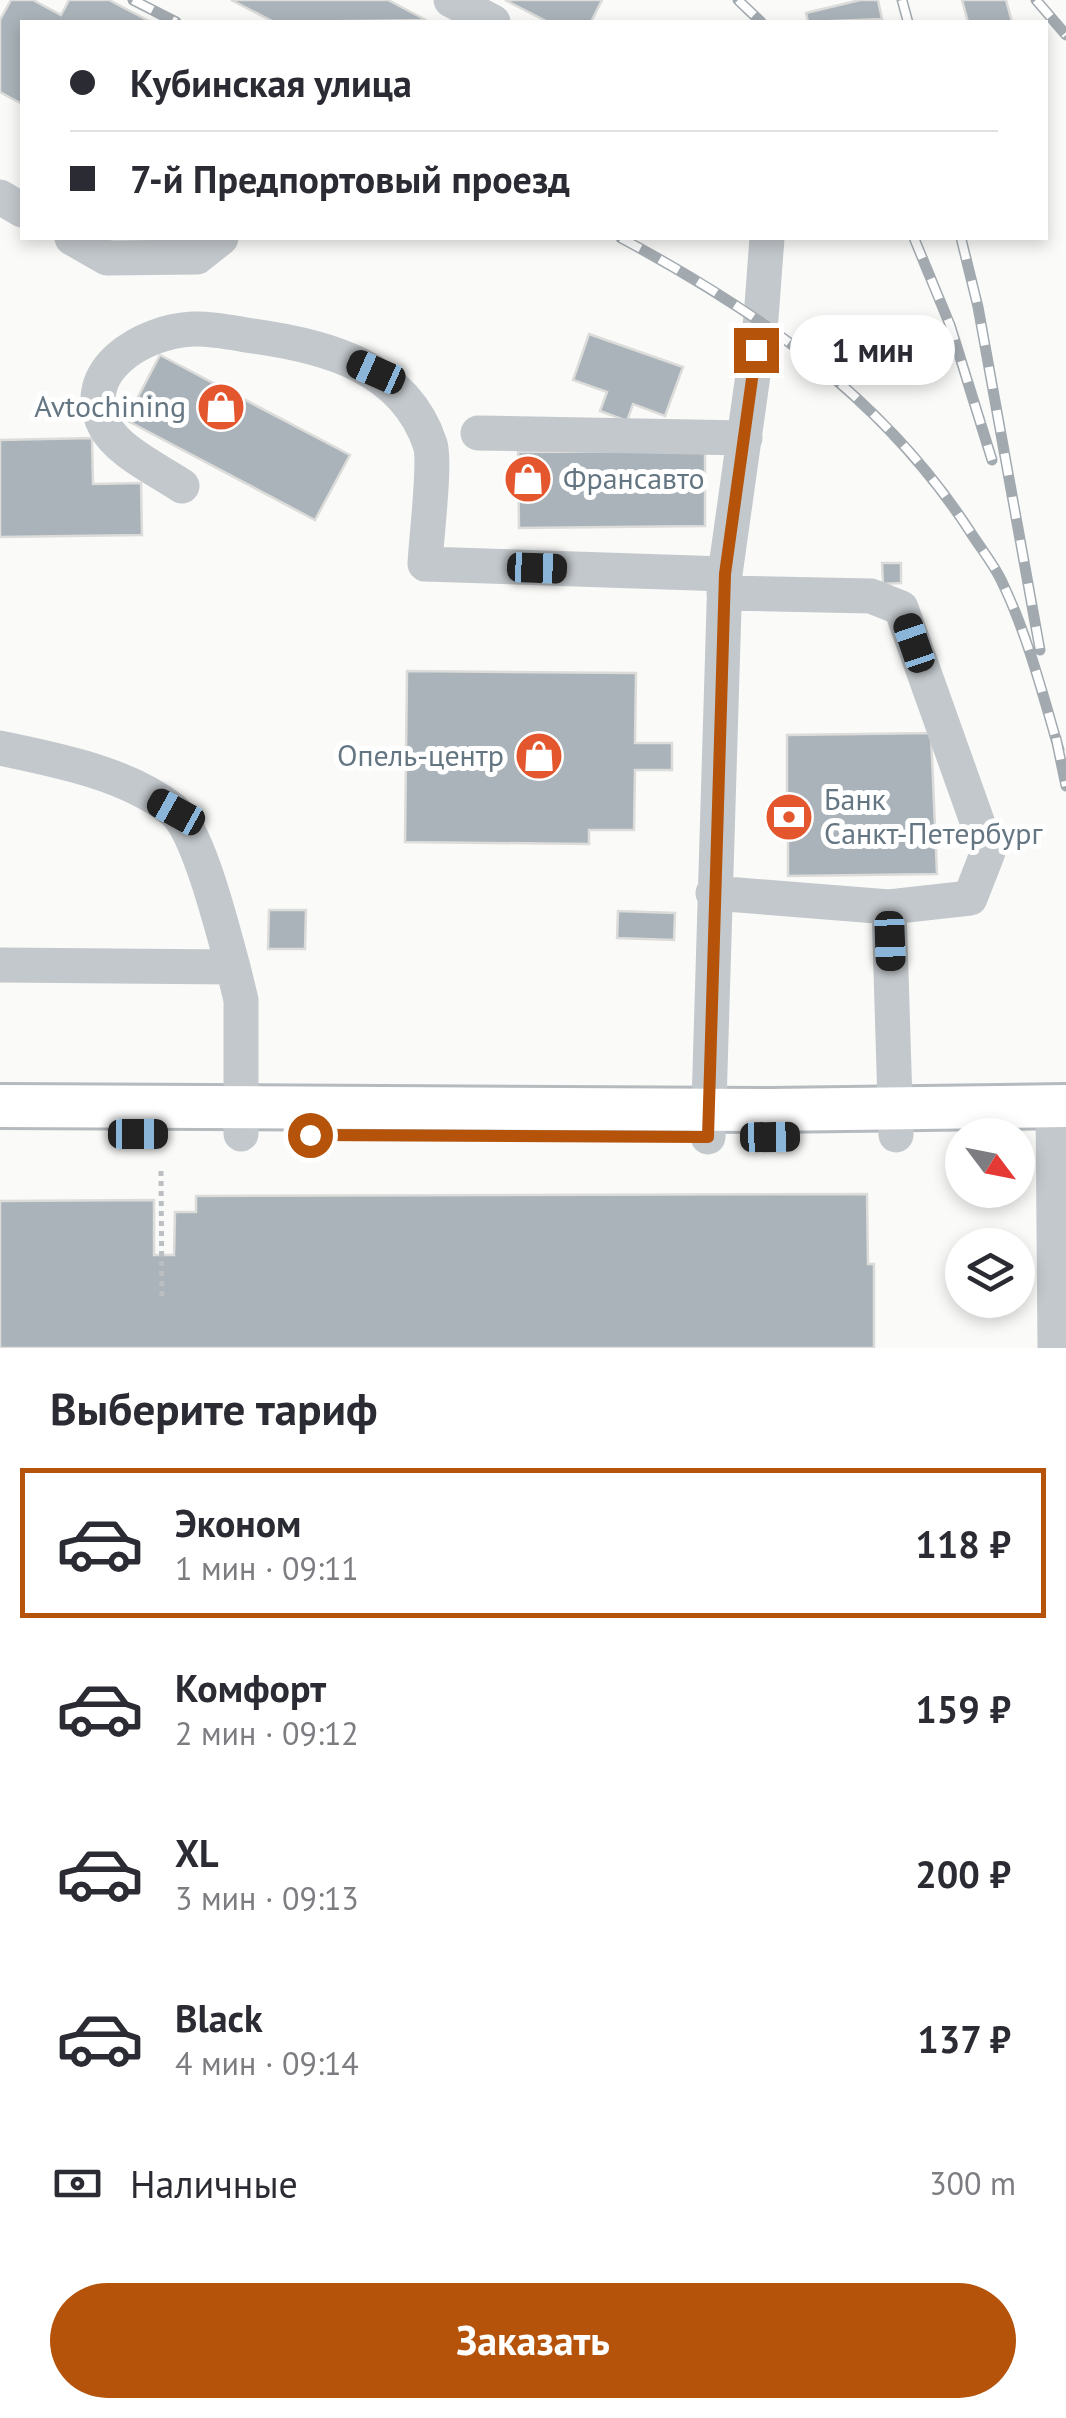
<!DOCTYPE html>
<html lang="ru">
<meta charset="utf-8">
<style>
body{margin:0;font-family:"PT Sans",sans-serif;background:#f2f2f3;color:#2b2b33;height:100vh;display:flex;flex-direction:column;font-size:38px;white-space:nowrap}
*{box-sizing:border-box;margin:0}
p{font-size:32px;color:#7c7c81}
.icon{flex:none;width:55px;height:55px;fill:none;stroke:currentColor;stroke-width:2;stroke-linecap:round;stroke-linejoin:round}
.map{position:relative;height:1348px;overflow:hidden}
.drawer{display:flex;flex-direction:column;background:#fff;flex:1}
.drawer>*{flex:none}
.guide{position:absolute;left:20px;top:20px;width:1028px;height:220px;border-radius:0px;box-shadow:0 5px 15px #0003;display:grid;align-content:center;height:220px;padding:0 50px;background:#fff}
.needle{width:65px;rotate:122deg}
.controls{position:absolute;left:945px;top:1118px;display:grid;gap:20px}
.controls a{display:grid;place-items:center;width:90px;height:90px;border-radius:50%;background:#fff;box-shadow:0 5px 15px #0003;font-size:50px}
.end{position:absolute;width:45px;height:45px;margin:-22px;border:12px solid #b45309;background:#fff;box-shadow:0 0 0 5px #fff}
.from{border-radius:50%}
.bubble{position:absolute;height:70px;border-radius:35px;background:#fff;box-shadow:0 5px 15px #0003;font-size:32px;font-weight:600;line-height:70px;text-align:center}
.car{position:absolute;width:30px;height:60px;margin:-30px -15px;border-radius:12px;box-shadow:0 0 8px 2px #0007;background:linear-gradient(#222 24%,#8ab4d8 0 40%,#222 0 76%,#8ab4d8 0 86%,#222 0)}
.guide b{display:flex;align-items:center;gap:35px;height:95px;font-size:38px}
.guide b+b{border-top:2px solid #e1e1e2}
.guide i{width:25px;height:25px;background:#2b2b33}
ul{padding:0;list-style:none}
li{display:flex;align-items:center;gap:30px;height:150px;margin:0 20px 15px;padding:0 30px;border:5px solid transparent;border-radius:0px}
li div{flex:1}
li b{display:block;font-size:38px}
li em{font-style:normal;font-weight:600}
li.current{border-color:#b45309}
li>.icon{width:90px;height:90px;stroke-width:1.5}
h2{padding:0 50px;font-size:45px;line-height:120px}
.pay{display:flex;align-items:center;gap:25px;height:110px;padding:0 50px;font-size:38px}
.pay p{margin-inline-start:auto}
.primary-button{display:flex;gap:20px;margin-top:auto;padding:20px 50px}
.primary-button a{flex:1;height:115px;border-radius:60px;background:#b45309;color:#fff;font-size:40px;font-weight:600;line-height:115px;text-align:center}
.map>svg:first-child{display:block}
</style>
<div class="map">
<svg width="1066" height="1348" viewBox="0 0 1066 1348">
<rect width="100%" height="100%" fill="#fafaf8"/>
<path fill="#aab3b9" stroke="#dcdcda" stroke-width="2.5" d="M11,0h22l28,15 8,-15h40l42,22h-129v82l-22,-12v-72z
M231,0h157l38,20 -152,2z
M505,0h97l-11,22h-43z
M860,0h18l4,19 -74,3 -2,-9z
M962,0h44l6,22h-44z
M589,334l94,33 -18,49 -32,-12 -6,17 -27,-10 7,-19 -34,-12z
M160,355l190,100 -35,65 -189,-100z
M92,438l1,46 48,-1 1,52 -142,2v-97z
M705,451v75l-186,2 -1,-76z
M882,563h19v20l-18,1z
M407,671l229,2 -1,70h37v27h-37l-1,60h-45v14l-184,-2z
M931,733l6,141 -149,2v-35l-8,-8 -1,-31 8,-8v-59z
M269,910h37l-1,39h-37z
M618,911l57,2 -1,27 -57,-2z
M867,1194l1,70h6v84h-874v-147l154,-1v55h20l1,-43h21v-16z"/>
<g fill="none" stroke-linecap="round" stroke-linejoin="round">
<g stroke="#b5babe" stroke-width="48">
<path id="major" d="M0,1106l770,4 296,-4"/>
</g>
<path stroke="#bbbfc2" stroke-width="5" stroke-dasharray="5 5" stroke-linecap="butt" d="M161,1171l1,128"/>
<path stroke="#c3c8cc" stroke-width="35" d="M451,0l42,22
M0,197l22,13
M72,238l35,20 90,-1 24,-19
M478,433l267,5
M182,486c-22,-15 -65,-35 -77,-60 -29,-55 38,-95 88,-97 19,-1 41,4 60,7 72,10 151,30 177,108 6,17 -4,96 -5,120l300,10
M724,593l147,3 30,12 87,244 -18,46 -81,9
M0,748c57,12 126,25 173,62 26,21 50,122 60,157
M713,893l176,14 7,228
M0,965l233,2 8,33v134
M1053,1106l2,242
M708,1137l17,-563 36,-256 6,-80"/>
<use href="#major" stroke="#fff" stroke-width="42"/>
<g stroke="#a2aab0" stroke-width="11">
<path id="rail" d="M133,0l43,22
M738,0l23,22
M902,0l6,22
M1036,0l30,35
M621,238c138,74 263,160 350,295 11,17 24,33 32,51 25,53 40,111 56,166
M914,238l36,87 42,135
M961,238l17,69 62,343
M1056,738l10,48"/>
</g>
<use href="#rail" stroke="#fff" stroke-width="8" stroke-dasharray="22" stroke-linecap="butt"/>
</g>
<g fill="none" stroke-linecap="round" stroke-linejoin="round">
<path stroke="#b45309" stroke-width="12" d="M310,1135l398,2 17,-563 31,-224"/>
</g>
<defs>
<g id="shop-disc" transform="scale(2.5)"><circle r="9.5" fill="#e4572e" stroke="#fff"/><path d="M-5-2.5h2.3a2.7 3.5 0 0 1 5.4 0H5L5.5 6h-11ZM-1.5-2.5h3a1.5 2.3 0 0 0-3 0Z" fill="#fff"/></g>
<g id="bank-disc" transform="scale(2.5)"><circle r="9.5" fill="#e4572e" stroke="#fff"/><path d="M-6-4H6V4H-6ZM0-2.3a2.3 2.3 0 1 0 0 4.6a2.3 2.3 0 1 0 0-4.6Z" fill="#fff"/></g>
</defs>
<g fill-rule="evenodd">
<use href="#shop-disc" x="221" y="407"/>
<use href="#shop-disc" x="528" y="479"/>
<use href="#shop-disc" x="539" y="756"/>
<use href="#bank-disc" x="789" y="817"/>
</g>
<g text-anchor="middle" stroke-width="10" stroke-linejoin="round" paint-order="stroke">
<g font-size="30" fill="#657683" stroke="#fff" text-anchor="end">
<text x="186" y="417">Avtochining</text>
<text x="563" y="489" text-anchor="start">Франсавто</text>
<text x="504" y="766">Опель-центр</text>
<text x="824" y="810" text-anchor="start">Банк<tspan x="824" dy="34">Санкт-Петербург</tspan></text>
</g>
</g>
</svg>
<div class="controls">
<a><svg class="needle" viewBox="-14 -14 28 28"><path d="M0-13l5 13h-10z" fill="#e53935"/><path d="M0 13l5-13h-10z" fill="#7c7c81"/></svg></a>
<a><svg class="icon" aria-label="layers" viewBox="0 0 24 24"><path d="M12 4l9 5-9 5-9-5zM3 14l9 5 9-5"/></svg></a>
</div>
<i class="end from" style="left:310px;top:1135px"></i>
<i class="end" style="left:756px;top:350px"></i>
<div class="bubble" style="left:790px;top:315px;width:165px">1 мин</div>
<i class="car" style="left:376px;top:372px;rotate:294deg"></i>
<i class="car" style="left:537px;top:568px;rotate:92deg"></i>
<i class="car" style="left:914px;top:643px;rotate:341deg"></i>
<i class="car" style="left:176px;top:812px;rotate:299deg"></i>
<i class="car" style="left:890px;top:941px;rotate:178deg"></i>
<i class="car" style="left:138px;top:1134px;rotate:90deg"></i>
<i class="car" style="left:770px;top:1137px;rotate:89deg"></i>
<div class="guide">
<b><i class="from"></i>Кубинская улица</b>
<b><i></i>7-й Предпортовый проезд</b>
</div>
</div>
<section class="drawer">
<h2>Выберите тариф</h2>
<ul>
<li class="current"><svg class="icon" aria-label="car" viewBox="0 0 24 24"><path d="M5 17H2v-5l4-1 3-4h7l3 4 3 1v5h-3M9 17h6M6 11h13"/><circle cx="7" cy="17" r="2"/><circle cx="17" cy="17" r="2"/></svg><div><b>Эконом</b><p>1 мин · 09:11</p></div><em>118 ₽</em></li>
<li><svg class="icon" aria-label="car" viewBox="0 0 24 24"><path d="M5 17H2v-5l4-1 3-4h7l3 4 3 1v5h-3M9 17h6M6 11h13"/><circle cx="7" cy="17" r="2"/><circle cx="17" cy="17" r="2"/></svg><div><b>Комфорт</b><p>2 мин · 09:12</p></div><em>159 ₽</em></li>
<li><svg class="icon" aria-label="car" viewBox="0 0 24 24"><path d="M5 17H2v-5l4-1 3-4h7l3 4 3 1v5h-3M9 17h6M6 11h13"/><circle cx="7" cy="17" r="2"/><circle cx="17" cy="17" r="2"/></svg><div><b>XL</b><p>3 мин · 09:13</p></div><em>200 ₽</em></li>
<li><svg class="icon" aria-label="car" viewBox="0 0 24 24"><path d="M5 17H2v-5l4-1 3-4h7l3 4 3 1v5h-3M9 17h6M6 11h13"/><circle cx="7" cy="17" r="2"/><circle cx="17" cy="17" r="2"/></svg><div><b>Black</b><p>4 мин · 09:14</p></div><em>137 ₽</em></li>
</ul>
<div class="pay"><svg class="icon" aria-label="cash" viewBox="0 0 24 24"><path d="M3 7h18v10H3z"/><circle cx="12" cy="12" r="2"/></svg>Наличные<p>300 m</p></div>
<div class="primary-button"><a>Заказать</a></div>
</section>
